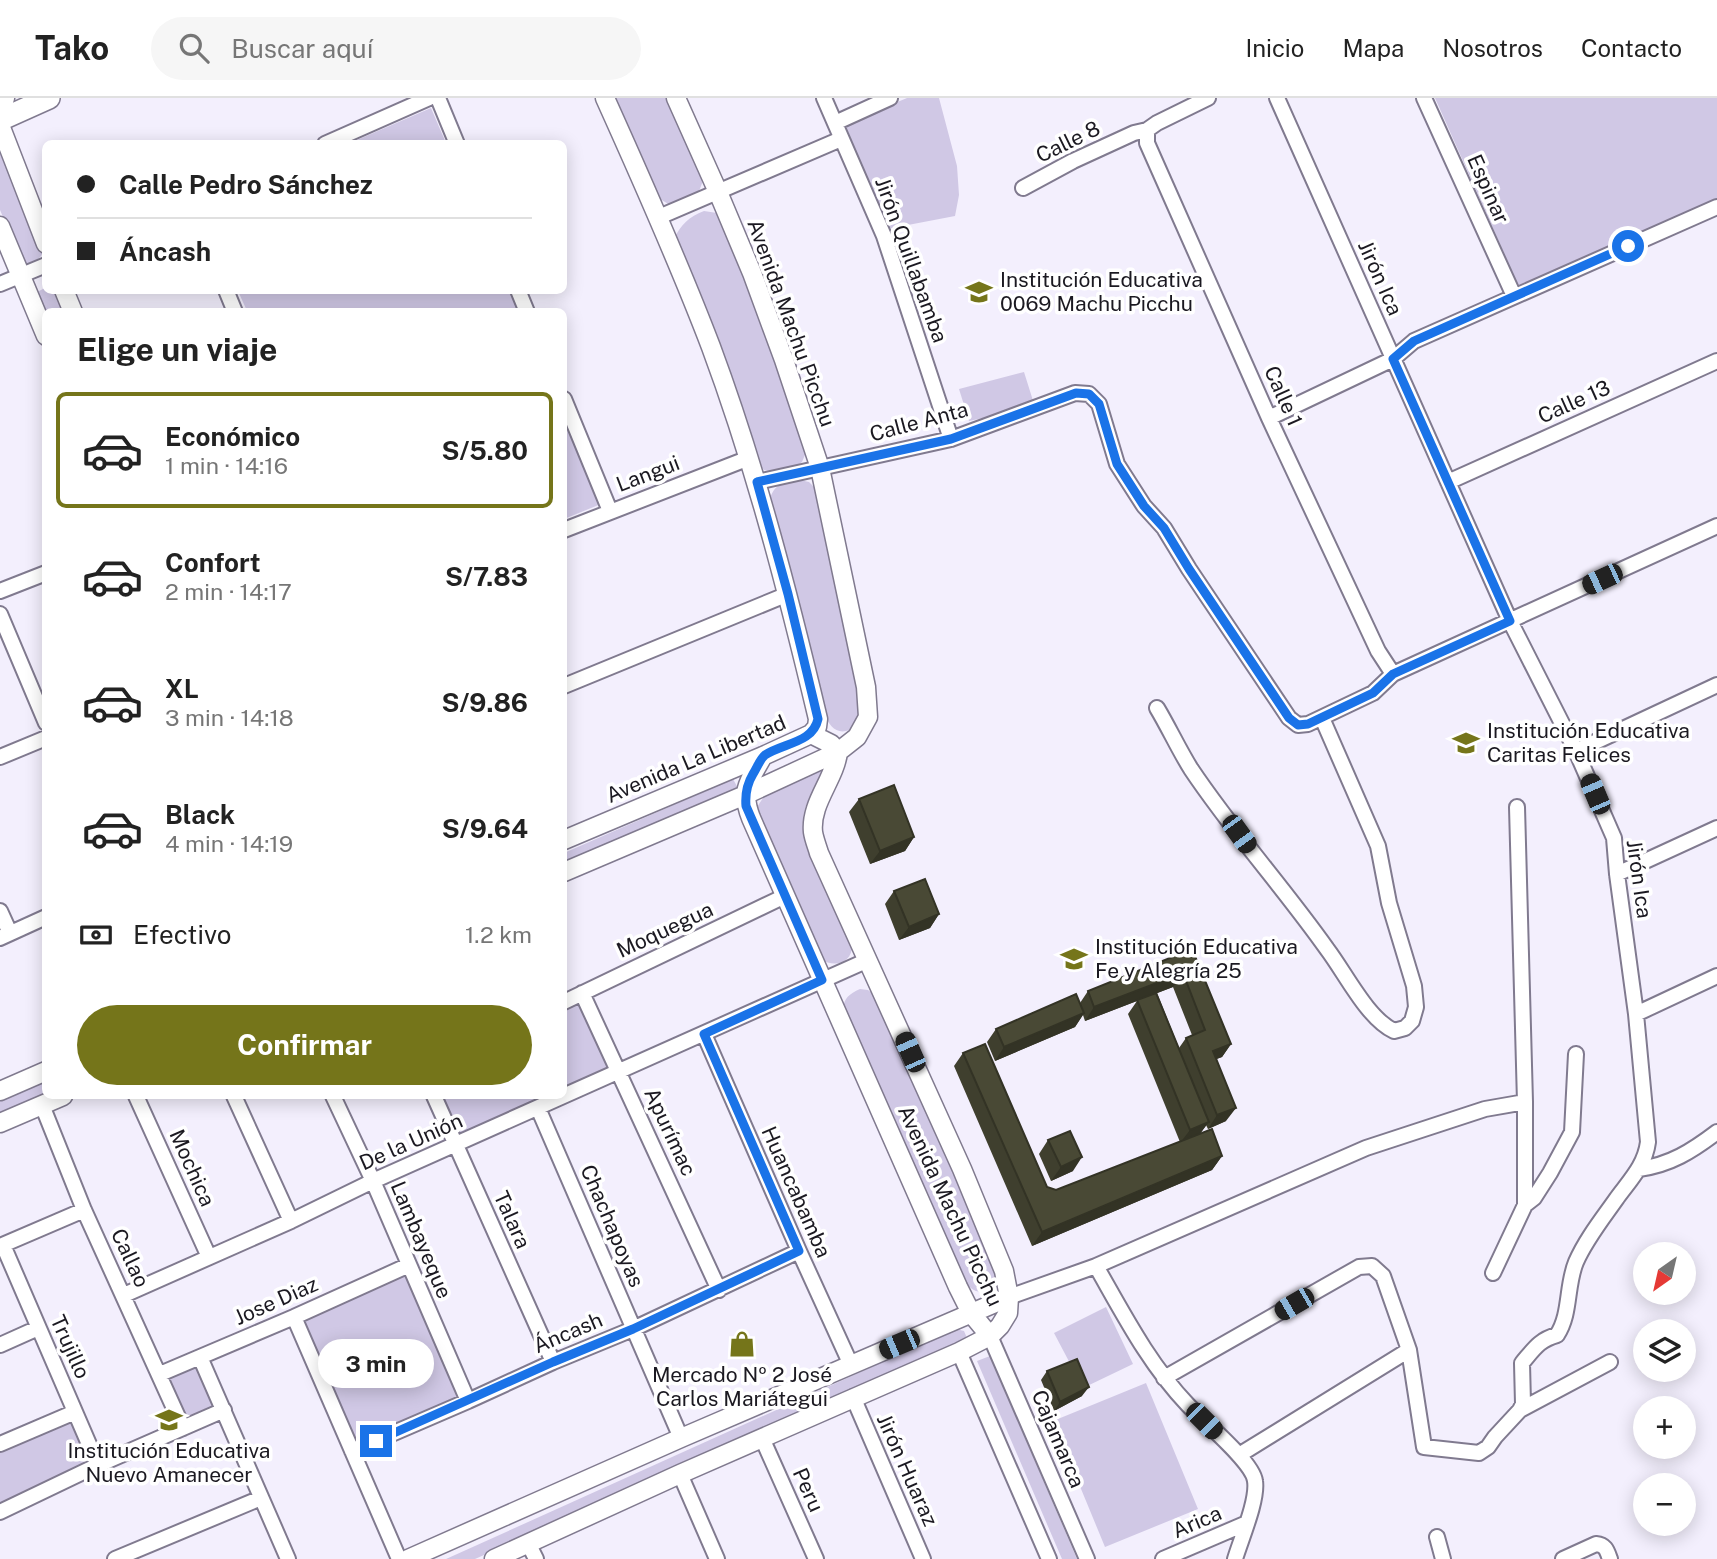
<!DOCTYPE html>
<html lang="es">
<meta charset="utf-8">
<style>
body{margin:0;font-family:"Public Sans",sans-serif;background:#f6f6f6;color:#222;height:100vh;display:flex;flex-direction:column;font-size:26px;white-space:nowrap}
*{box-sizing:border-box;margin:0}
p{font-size:23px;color:#767676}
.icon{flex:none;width:38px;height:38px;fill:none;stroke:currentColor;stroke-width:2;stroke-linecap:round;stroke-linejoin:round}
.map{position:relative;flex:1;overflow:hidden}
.drawer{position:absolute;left:42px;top:210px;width:525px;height:791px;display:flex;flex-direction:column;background:#fff;border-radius:10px;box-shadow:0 4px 18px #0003}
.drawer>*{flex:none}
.banner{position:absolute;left:42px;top:42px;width:525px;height:154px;border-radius:10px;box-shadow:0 4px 18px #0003;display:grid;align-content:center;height:154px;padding:0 35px;background:#fff}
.needle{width:46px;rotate:214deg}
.buttons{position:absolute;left:1633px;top:1144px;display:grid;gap:14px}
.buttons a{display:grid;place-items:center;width:63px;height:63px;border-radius:50%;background:#fff;box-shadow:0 4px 18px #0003;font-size:35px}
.end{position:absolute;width:32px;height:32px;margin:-16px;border:9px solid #1a73e8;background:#fff;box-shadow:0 0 0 4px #fff}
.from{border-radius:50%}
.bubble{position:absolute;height:49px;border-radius:24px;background:#fff;box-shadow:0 4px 18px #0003;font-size:23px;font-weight:700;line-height:49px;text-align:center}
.car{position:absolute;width:21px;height:42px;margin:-21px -10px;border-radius:9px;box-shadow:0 0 5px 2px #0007;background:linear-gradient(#222 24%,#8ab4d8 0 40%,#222 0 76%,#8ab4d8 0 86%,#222 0)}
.banner b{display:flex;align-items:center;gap:24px;height:66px;font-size:26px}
.banner b+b{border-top:2px solid #e0e0e0}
.banner i{width:18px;height:18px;background:#222}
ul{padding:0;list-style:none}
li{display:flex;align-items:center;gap:21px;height:116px;margin:0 14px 10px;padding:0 21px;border:4px solid transparent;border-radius:10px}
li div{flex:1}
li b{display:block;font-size:26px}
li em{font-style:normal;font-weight:700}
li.active{border-color:#75751a}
li>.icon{width:63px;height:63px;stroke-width:1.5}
h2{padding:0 35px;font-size:32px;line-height:84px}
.pay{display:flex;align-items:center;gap:18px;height:77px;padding:0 35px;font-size:26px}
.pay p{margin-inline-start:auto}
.primary-button{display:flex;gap:14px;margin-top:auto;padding:14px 35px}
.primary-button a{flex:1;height:80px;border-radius:42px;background:#75751a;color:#fff;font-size:28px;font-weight:700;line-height:80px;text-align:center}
header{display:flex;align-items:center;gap:42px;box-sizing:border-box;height:98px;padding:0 35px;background:#fff;border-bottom:2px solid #e0e0e0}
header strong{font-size:33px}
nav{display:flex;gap:38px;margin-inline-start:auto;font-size:24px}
.search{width:490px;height:63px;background:#f6f6f6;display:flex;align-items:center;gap:18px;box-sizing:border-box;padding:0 24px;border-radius:38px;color:#767676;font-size:26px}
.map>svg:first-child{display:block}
</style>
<header>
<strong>Tako</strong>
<div class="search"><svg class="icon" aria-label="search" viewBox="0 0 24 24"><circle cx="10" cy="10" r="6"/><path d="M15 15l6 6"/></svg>Buscar aquí</div>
<nav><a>Inicio</a><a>Mapa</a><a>Nosotros</a><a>Contacto</a></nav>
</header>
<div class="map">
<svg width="1717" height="1461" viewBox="0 0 1717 1461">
<rect width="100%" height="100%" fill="#f3effd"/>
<path fill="#d0c8e5" d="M611,0h57l36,80 -6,16 -18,10 -10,1 -15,-9z
M907,0h32l18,68 2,29 -4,21 -68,13 -42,-105z
M1435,0h282v102l-198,87z
M431,10l15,35h-96z
M0,55l43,100c-4,6 -8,10 -16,11l-5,-3 -22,-51z
M704,113l13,2 8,9 22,56 60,172 -5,12 -9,7 -18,3 -11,-2 -9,-9 -81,-222c7,-15 15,-22 30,-28z
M45,190l1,2 10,1 11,20 -21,1 -1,8 -10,-23 4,-6z
M238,193h271l9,20h-271z
M1024,274l11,35 -66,14 -10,-32z
M564,319l37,87 -37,15z
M800,382l9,2 8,8 46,216 -5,19c-18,13 -27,5 -35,-13l-55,-207c5,-20 12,-23 32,-25z
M815,670l5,2 2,5c-13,23 -23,36 -18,63l48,105c2,19 -17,26 -31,16l-64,-141v-11l10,-15z
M733,681l6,11 -175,77v-14z
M860,891l8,1 8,6 122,275 -6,18c-15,6 -19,2 -29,-9l-120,-271c1,-11 6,-15 17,-20z
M579,901l33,71 -48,20v-83z
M45,982l1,16 -46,20v-17z
M439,998h113l-95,40z
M408,1172l54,129 -107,46 -56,-125z
M1106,1209l27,57 -50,24 -29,-55z
M956,1231l8,2 3,7 -6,5 -486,216h-29z
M990,1258l87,203h-15l-85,-198z
M199,1266l20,44 -33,14 -19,-43z
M1146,1285l52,126 -93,38 -52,-126z
M73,1319l20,46 -93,44v-57z"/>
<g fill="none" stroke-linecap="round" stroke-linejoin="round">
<g stroke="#807a8f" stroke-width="18">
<path id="minor" d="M438,0l19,46
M824,0l60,138 67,203
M1424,0l90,198
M835,25l55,-25
M1147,32v13l122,275 109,233 15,23
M325,46l104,-46
M1023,90l50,-27 61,-28 13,-3 10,-7 51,-25
M659,119l182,-78
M0,186l46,-19
M226,192l9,22
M518,192l9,22
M564,301l46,112
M1269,320l124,-59 21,-18 303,-134
M757,384l194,-43 124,-46 14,1 10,10 18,60 27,42 20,22 25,41 100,149 9,7 10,-1 65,-31 20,-19 324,-148
M1448,384l269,-121
M564,432l185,-72
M0,493l46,-18
M0,516l46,109
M564,588l224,-92
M1157,610c12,20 22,42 34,61 42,63 93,119 136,180 19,25 40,69 67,82l11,-3 7,-7 4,-14 -2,-21 -25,-83 -11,-57 -56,-128
M1576,653l141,-66
M0,659l46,-19
M1617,776l100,-46
M0,813l10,22
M0,840l46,-21
M582,895l137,297
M564,904l221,-106
M1636,916l81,-38
M704,936l95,217 52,114
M136,998l73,161
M234,998l57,125
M333,998l40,85 95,220
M434,998l119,266
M42,1007l42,105 99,218
M538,1010l143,330
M1639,1071c31,-4 53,-18 78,-37
M1525,1107l9,-7 16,-25 22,-41 4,-78
M3,1147l95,220
M0,1148l84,-36
M1096,1168c28,49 53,98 92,139 15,16 65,57 67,76 3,19 -14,58 -20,78
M1493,1175l32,-68v-103l-8,-295
M124,1197l167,-74 82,-40 495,-221
M1009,1199l87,-31 270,-118 119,-39 40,-7
M294,1219l105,242
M990,1238l97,223
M0,1247l38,-17
M959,1254l90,207
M200,1259l88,202
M160,1276l134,-57 115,-52
M1164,1280l195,-111 13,-1 11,10 26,74 15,97 55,6 9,-6 7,-10 25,-27 3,-6 -1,-41c12,-14 17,-23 35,-28 14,-21 9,-49 19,-73 10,-23 27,-44 41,-64 14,-19 28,-33 31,-56l-12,-128 -19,-140 -3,-36 -38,-87 -66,-130 -233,-523
M853,1299l70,162
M1520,1312l90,-48
M762,1340l54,121
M0,1346l75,-32
M352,1353l116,-50 85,-39 80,-33 166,-78
M1239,1357l170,-105
M680,1376l37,85
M0,1414l98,-47 126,-55
M1437,1439l6,22
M528,1445l8,16
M115,1461l146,-61
M1163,1461l84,-36
M1563,1461l33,-15c10,1 11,7 14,15"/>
</g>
<g stroke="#807a8f" stroke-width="21">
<path id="tertiary" d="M605,0c37,82 74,165 106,249 45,121 77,246 107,372l-1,8 -6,7
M0,17l5,-17
M0,27l46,119
M0,128l46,110
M64,192l9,22
M763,658c-14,25 -23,34 -12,62l207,469 13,26 19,23
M564,742l199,-84 48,-22 20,10 7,8
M564,774l181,-77 93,-43 19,-15 11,-20 -2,-30 -46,-219 -36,-108 -32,-87 -34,-81 -42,-94
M0,993l46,-20
M0,1025l63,-27
M408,1461l273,-121 328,-141
M494,1461l186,-85 279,-122 31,-16 10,-10 8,-13 1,-16 -5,-26 -42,-102 -143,-316c-2,-7 -5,-14 -6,-21 -3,-29 22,-53 25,-80"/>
</g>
<g stroke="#807a8f" stroke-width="24">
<path id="primary" d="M0,22l49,-22"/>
</g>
<use href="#minor" stroke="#fff" stroke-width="14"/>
<use href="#tertiary" stroke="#fff" stroke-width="18"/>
<use href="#primary" stroke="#fff" stroke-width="21"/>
</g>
<path fill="#3f3f2e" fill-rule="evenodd" d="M859,701l55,38 -9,14 -35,13 -21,-52z
M894,793l45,23 -9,14 -31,12 -14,-36z
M1192,851l39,95 -9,13 -6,2 10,62 -18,8 -2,-4 -6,9 22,22 -10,14 -180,76 -78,-180 9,-13 84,134 9,3 124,-48 -52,-128 9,-13 -52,20 -2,-6 -8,12 -80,34 -8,-19 9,-13 84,-26 8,-12zM1173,889l19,48 -6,3 -7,10 -22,-55z
M1048,1042l25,31 -22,10 -12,-27z
M1047,1273l35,25 -28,15 -13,-31z"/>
<path fill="#333325" d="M914,739l-9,14 -35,13 10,-13z
M939,816l-9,14 -31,12 10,-13z
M1183,875l-10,14 -88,34 9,-14z
M1084,915l-9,14 -80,34 9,-14z
M1231,946l-9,13 -18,7 9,-13z
M1236,1010l-10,13 -18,8 9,-14z
M1209,1024l-10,13 -19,8 10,-13z
M1222,1058l-10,14 -180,76 10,-14z
M1082,1059l-9,14 -22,10 10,-14z
M1089,1289l-7,9 -28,15 6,-9z"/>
<path fill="#494935" stroke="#333325" stroke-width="2" d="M894,687l20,52 -34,14 -21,-52z
M925,781l14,35 -30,13 -15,-36z
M1192,851l39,95 -18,7 23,57 -19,7 -31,-77 19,-8 -22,-57 -89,34 -6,-16z
M1156,895l53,129 -19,8 -53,-130z
M1076,896l8,19 -80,34 -8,-18z
M985,946l62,143 9,3 156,-61 10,27 -180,76 -79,-179z
M1070,1033l12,26 -21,10 -13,-27z
M1077,1261l12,28 -29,15 -13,-31z"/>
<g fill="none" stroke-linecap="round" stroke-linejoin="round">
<path stroke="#1a73e8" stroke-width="9" d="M376,1343l177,-79 80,-33 166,-78 -95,-217 118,-54 -76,-174c-1,-12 1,-22 7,-32 4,-6 7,-15 12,-19 18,-12 48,-12 53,-36l-30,-125 -31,-112 194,-43 125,-46 13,1 10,10 18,60 27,42 20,22 25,41 100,149 9,7 10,-1 65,-31 20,-19 117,-53 -117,-262 21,-18 214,-95"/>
</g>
<defs>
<g id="school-bare" transform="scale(2.1)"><path d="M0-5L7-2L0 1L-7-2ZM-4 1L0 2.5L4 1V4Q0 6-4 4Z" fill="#75751a" stroke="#fff" stroke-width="2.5" paint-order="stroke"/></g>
<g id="shop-bare" transform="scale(2.1)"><path d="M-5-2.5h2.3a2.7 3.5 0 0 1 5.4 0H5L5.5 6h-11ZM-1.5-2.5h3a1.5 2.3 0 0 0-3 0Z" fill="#75751a" stroke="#fff" stroke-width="2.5" paint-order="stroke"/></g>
</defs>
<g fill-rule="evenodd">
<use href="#school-bare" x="979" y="194"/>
<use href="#school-bare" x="1466" y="645"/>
<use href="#school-bare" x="1074" y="861"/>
<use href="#shop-bare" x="742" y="1246"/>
<use href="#school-bare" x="169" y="1322"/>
</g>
<g text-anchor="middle" stroke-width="7" stroke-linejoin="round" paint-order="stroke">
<g font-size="21" fill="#1b1921" stroke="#fff">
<text transform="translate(1068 44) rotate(-26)" y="7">Calle 8</text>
<text transform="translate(1488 91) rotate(66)" y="7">Espinar</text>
<text transform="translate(911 162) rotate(70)" y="7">Jirón Quillabamba</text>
<text transform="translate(1380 180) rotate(66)" y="7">Jirón Ica</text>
<text transform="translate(791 225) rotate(70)" y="7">Avenida Machu Picchu</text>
<text transform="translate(1283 298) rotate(66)" y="7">Calle 1</text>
<text transform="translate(1574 304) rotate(-24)" y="7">Calle 13</text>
<text transform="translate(919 324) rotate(-15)" y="7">Calle Anta</text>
<text transform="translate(648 376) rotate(-21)" y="7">Langui</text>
<text transform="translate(696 661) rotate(-23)" y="7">Avenida La Libertad</text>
<text transform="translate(1639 781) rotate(82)" y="7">Jirón Ica</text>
<text transform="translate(665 832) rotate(-25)" y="7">Moquegua</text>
<text transform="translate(670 1034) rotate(65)" y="7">Apurímac</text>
<text transform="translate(411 1044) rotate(-24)" y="7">De la Unión</text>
<text transform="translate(192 1070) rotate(66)" y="7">Mochica</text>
<text transform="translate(796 1094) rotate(66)" y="7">Huancabamba</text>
<text transform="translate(950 1108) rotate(65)" y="7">Avenida Machu Picchu</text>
<text transform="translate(512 1122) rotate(66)" y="7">Talara</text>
<text transform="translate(612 1128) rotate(67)" y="7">Chachapoyas</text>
<text transform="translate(421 1142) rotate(67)" y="7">Lambayeque</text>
<text transform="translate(130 1160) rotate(65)" y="7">Callao</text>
<text transform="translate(276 1203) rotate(-24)" y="7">Jose Diaz</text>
<text transform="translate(568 1235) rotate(-23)" y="7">Áncash</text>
<text transform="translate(70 1249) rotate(66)" y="7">Trujillo</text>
<text transform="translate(1058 1341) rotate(67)" y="7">Cajamarca</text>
<text transform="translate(907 1372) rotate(66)" y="7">Jirón Huaraz</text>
<text transform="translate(808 1392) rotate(66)" y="7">Peru</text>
<text transform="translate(1197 1424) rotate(-23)" y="7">Arica</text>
</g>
<g font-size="21" fill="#1b1921" stroke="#fff" text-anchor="start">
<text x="1000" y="189">Institución Educativa<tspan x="1000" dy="24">0069 Machu Picchu</tspan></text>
<text x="1487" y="640">Institución Educativa<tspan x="1487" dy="24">Caritas Felices</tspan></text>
<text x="1095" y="856">Institución Educativa<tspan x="1095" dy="24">Fe y Alegría 25</tspan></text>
<text x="742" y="1284" text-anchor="middle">Mercado Nº 2 José<tspan x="742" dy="24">Carlos Mariátegui</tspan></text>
<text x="169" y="1360" text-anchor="middle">Institución Educativa<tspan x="169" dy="24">Nuevo Amanecer</tspan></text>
</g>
</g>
</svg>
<div class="buttons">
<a><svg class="needle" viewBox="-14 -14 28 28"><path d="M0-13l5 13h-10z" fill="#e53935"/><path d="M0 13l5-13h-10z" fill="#767676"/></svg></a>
<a><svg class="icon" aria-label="layers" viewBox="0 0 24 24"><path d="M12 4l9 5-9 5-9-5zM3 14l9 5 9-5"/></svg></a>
<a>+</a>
<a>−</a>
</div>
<i class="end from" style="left:1628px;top:148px"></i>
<i class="end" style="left:376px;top:1343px"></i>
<div class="bubble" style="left:318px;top:1241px;width:116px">3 min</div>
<i class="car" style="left:1602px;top:481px;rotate:245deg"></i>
<i class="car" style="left:1595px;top:696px;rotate:337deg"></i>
<i class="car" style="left:1239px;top:736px;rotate:144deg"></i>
<i class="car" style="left:910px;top:954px;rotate:336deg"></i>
<i class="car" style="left:1294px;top:1206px;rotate:240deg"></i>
<i class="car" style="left:899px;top:1246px;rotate:247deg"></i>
<i class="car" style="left:1204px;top:1323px;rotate:135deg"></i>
<div class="banner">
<b><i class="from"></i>Calle Pedro Sánchez</b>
<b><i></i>Áncash</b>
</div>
<section class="drawer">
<h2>Elige un viaje</h2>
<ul>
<li class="active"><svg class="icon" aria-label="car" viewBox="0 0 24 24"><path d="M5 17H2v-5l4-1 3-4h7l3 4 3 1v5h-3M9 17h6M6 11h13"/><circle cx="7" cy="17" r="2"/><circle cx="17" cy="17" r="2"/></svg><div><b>Económico</b><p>1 min · 14:16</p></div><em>S/5.80</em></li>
<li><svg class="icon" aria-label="car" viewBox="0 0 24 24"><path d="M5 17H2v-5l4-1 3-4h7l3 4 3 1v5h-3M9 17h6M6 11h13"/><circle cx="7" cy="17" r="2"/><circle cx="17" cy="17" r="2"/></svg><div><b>Confort</b><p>2 min · 14:17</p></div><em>S/7.83</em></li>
<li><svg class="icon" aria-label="car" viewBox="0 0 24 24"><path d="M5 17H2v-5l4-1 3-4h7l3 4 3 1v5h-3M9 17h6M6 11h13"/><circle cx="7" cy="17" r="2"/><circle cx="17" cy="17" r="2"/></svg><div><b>XL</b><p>3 min · 14:18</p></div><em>S/9.86</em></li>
<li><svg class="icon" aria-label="car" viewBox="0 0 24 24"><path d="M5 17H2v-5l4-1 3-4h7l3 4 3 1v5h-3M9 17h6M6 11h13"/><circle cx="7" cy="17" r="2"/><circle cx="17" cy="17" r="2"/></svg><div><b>Black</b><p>4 min · 14:19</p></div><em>S/9.64</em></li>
</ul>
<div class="pay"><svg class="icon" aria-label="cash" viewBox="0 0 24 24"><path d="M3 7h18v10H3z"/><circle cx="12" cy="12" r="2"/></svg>Efectivo<p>1.2 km</p></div>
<div class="primary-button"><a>Confirmar</a></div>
</section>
</div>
